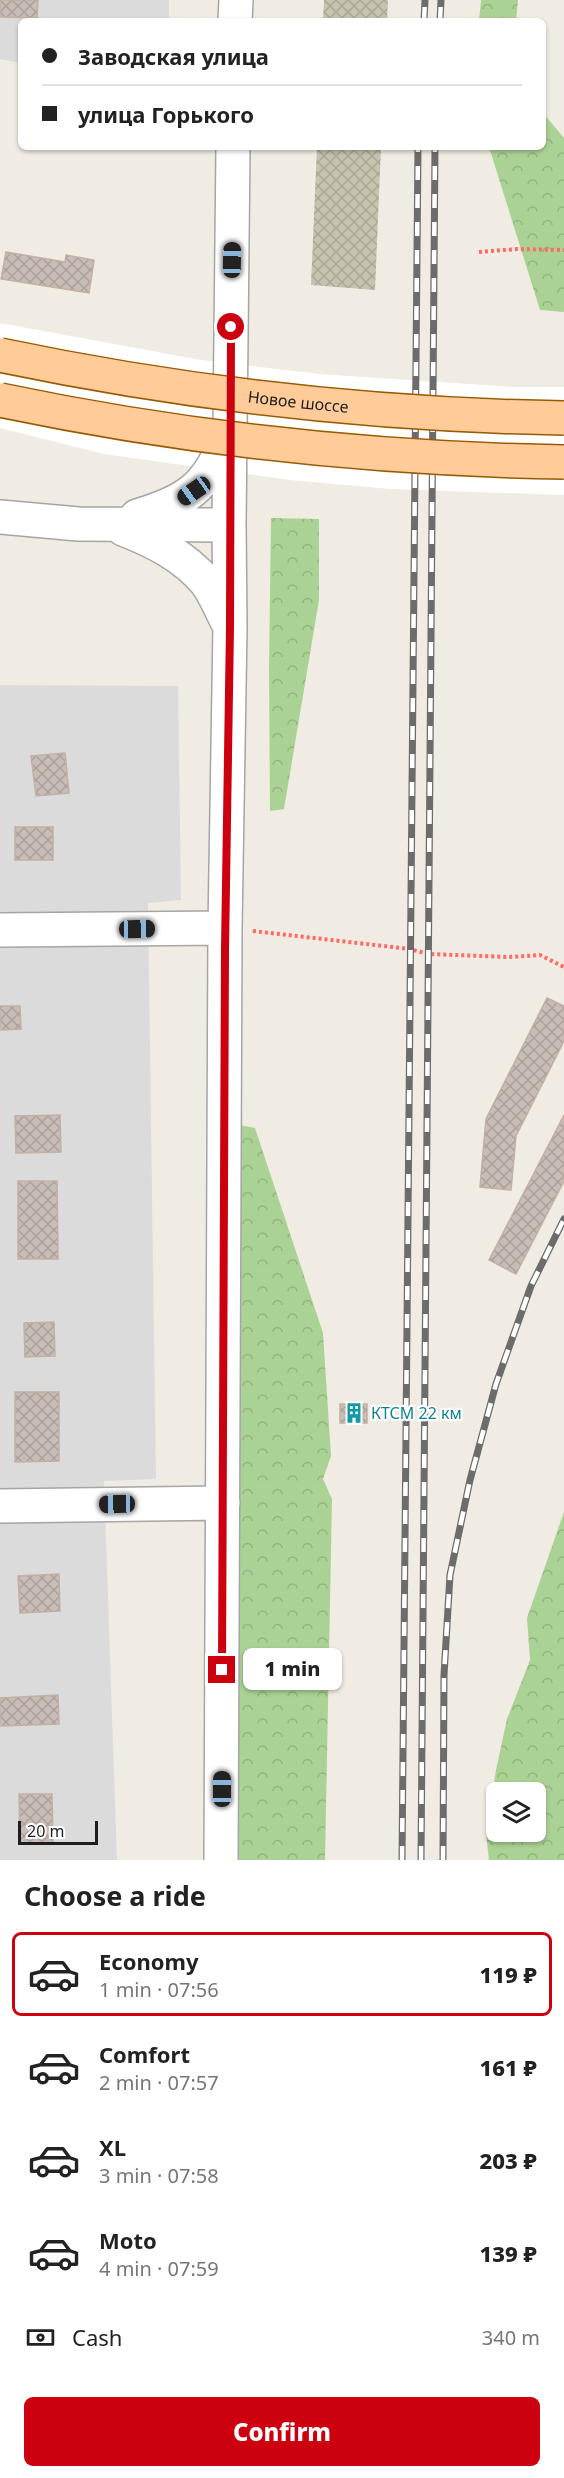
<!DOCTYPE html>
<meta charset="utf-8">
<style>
body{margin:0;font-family:"Noto Sans",sans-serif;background:#f6f6f6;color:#222;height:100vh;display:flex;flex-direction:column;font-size:22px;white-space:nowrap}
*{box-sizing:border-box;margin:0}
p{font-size:20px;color:#767676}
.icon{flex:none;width:33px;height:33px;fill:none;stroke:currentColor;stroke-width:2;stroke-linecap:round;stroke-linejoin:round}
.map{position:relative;height:1860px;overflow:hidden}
.panel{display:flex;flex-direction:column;background:#fff;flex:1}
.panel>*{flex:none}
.hud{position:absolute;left:18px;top:18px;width:528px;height:132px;border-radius:9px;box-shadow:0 2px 4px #0004;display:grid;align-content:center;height:132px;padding:0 24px;background:#fff}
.controls{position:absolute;left:486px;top:1782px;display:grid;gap:12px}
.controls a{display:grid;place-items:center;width:60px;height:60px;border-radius:9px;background:#fff;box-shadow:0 2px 4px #0004;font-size:30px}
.scale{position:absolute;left:18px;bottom:15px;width:80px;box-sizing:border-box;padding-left:6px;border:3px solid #1e1e1e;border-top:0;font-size:16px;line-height:21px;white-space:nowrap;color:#1e1e1e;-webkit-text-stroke:4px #fff;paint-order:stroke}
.end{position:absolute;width:27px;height:27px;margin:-14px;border:8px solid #cc000e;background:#fff;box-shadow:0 0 0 3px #fff}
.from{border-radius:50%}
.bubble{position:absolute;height:42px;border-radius:9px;background:#fff;box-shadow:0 2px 4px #0004;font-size:20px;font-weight:800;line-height:42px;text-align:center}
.car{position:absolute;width:18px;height:36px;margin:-18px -9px;border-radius:8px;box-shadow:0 0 4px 2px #0007;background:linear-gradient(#222 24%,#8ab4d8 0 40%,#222 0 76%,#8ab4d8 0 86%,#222 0)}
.hud b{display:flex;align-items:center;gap:21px;height:57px;font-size:22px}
.hud b+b{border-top:2px solid #e0e0e0}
.hud i{width:15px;height:15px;background:#222}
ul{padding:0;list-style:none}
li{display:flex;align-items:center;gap:18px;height:84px;margin:0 12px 9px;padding:0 12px;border:3px solid transparent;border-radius:9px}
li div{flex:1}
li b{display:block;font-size:22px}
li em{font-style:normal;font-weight:800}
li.on{border-color:#cc000e}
li>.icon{width:54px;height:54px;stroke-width:1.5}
h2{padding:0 24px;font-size:27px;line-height:72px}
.pay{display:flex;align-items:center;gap:15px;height:66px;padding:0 24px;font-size:22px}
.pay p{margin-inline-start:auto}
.button{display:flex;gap:12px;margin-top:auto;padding:12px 24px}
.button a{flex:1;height:69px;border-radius:9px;background:#cc000e;color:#fff;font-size:24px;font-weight:800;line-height:69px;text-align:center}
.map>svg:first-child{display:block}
</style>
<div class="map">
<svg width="564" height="1860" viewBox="0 0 564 1860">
<defs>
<pattern id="construction-cross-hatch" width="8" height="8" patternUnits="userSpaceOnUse" patternTransform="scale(1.5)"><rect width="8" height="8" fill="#c5c3ae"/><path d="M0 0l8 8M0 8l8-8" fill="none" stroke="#a9a795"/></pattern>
<pattern id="forest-crowns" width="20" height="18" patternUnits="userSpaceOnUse" patternTransform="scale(1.5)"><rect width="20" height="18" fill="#abd295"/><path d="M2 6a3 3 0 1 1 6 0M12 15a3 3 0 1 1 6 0" fill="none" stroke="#93b480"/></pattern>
<pattern id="building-cross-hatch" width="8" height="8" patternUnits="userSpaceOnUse" patternTransform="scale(1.5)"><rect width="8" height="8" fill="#c8bcb6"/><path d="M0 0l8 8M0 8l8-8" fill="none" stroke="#aba19c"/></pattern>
</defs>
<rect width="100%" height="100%" fill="#f0ebe3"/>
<path fill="#dcdbdb" d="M0,0h169v21h-148v42l-21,-4z
M0,685l178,1 3,214 -33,3 8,576 -52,2 13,379h-117z"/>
<path fill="url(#construction-cross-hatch)" d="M324,0h64l-1,21h-64z
M317,147h64l-6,143 -64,-5z"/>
<path fill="url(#forest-crowns)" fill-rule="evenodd" d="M481,0h37l-2,21h-37z
M543,113l21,25v174l-24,-2 -51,-163h54z
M271,518l48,1v81l-35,209 -14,2 -1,-142z
M239,1125l16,3 68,205 8,123 -8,23 9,20 -7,361h-92z
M564,1512v348h-75l-3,-26 10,-64 11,-51 23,-59 -3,-42zM496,1792h40v40h-40z"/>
<path fill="#fff" d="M0,323l201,37 118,14 194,13h51v108l-174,-6 -100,-9 -186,-26 -104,-26z"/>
<path fill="url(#building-cross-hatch)" stroke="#c2b0a5" stroke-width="1.5" d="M0,0h38l-1,18 -37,-1z
M6,252l59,10 1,-7 28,5 -5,33 -88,-14z
M65,753l4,40 -33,3 -5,-40z
M15,827h38v33h-38z
M547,998l17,8v35l-48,95 -5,54 -31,-3 6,-68z
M0,1006h20l1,23 -21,1z
M60,1115l1,37 -45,1 -1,-37z
M564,1115v66l-48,93 -27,-14z
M18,1181h39l1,78h-40z
M54,1322l1,34 -30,1 -1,-34z
M15,1392h44v69l-44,1z
M340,1404h27v19h-27z
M59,1574l1,37 -40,2 -2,-37z
M58,1695l1,29 -59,2v-28z
M19,1794h33l1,49h-33z"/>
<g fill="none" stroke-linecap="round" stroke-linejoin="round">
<g stroke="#a5a5a5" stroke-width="36">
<path id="minor" d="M235,21l1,-21
M137,516c48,-14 71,-28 89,-78
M0,517l78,7 151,1
M123,529c31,12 61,27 83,53 9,12 15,28 22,41
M0,930l225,-2
M0,1506l223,-3
M221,1860l4,-932 5,-301 -1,-102 4,-378"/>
</g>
<path stroke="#ff6a65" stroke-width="4" stroke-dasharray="3 3" stroke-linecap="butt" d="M479,252l38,-3 47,1
M253,931l157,18 18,5 81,3 31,-2 24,12"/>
<use href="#minor" stroke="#fff" stroke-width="33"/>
<g stroke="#6c6c6c" stroke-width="7">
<path id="rail" d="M424,21l1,-21
M440,21l1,-21
M402,1860l16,-1713
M421,1860l14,-1713
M443,1860l1,-185 6,-100 20,-95 26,-96 35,-98 33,-67"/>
</g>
<use href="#rail" stroke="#fff" stroke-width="4.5" stroke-dasharray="14" stroke-linecap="butt"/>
<g stroke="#985b00" stroke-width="36" stroke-linecap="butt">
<g id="major-bridge">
<path id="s1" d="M0,355c186,39 374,60 564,63"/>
<path d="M0,400c186,39 374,59 564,62"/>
</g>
</g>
<use href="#major-bridge" stroke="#fc9" stroke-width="33"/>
</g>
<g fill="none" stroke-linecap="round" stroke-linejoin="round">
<path stroke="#cc000e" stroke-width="8" d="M222,1670l3,-721 5,-322 1,-300"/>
</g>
<defs>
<g id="building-bare" transform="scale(1.62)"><path d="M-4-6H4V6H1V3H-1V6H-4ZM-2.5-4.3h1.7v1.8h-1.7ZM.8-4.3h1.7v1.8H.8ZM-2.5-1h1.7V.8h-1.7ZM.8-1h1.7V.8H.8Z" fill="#0f9aa8" stroke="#fff" stroke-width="2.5" paint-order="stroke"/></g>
</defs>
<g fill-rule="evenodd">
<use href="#building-bare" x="354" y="1413"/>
</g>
<g text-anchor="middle" stroke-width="4.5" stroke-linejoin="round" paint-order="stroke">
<g font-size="16" fill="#1e1e1e" stroke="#fff">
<text dy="6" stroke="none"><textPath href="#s1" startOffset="302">Новое шоссе</textPath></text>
</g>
<g font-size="16" fill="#0d838f" stroke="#fff" text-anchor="start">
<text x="371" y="1419">КТСМ 22 км</text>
</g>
</g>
</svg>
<div class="controls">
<a><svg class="icon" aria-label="layers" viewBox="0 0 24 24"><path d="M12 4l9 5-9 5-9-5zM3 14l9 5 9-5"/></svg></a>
</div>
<div class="scale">20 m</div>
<i class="end from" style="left:231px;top:327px"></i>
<i class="end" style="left:222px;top:1670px"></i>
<div class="bubble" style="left:243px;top:1648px;width:99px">1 min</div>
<i class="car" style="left:232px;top:260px;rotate:1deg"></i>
<i class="car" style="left:194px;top:491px;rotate:235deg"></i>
<i class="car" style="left:137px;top:929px;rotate:89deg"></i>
<i class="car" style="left:117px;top:1504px;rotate:269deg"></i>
<i class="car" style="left:222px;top:1789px;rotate:0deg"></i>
<div class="hud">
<b><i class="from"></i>Заводская улица</b>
<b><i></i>улица Горького</b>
</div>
</div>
<section class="panel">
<h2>Choose a ride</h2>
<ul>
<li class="on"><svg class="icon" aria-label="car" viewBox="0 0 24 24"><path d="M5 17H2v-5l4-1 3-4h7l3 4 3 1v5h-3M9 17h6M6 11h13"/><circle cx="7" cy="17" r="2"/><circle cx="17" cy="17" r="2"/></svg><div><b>Economy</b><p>1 min · 07:56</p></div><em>119 ₽</em></li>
<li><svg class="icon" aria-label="car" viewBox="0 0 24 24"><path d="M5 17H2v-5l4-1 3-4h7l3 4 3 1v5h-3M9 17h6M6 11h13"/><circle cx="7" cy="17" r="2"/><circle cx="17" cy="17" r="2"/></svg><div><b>Comfort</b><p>2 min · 07:57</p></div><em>161 ₽</em></li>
<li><svg class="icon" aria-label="car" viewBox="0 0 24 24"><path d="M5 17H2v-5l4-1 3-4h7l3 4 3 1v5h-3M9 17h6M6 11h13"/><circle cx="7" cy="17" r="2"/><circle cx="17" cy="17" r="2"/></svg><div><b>XL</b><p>3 min · 07:58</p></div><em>203 ₽</em></li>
<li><svg class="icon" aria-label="car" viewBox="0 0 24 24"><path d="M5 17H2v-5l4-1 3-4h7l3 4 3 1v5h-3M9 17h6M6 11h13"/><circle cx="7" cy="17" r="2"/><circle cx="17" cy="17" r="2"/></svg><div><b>Moto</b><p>4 min · 07:59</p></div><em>139 ₽</em></li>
</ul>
<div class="pay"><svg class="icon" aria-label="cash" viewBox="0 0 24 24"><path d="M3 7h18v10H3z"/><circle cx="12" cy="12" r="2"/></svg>Cash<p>340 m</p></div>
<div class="button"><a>Confirm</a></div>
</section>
